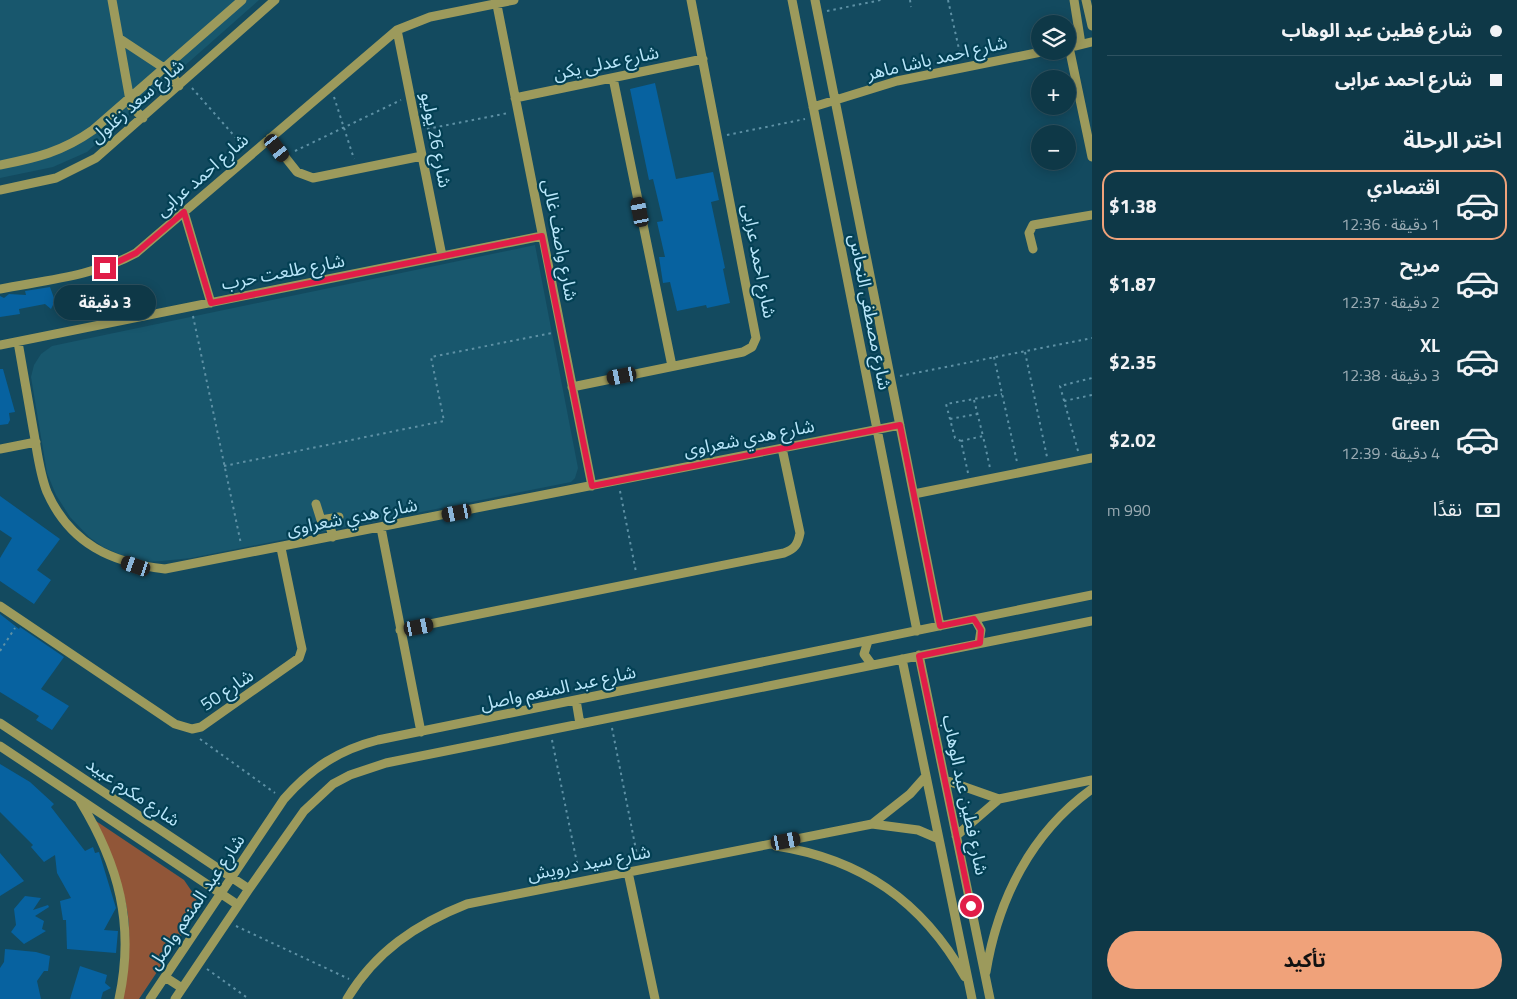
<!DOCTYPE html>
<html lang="ar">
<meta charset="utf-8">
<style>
body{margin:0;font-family:"Titillium Web","Noto Sans Arabic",sans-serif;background:#173f4e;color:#f1f3f6;direction:rtl;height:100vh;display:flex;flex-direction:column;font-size:19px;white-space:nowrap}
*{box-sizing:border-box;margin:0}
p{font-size:16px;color:#9bacb4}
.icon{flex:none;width:28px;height:28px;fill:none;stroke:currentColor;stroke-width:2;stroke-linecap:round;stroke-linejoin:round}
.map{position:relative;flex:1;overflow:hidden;direction:ltr}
.panel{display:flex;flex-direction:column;background:#0e3847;width:425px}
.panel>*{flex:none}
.hud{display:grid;align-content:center;height:110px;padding:0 15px;background:#0e3847}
.tools{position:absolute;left:1031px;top:15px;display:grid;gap:10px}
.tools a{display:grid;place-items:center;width:45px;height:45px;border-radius:50%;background:#0e3847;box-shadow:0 2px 12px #0003,0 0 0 1px #2e5260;font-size:25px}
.end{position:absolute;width:22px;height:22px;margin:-11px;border:6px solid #e11d48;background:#fff;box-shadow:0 0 0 2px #fff}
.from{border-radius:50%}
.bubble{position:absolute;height:35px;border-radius:18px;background:#0e3847;box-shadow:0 2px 12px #0003,0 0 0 1px #2e5260;font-size:16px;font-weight:700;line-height:35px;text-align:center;direction:rtl}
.car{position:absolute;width:15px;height:30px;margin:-15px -8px;border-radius:6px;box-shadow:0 0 4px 1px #0007;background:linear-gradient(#222 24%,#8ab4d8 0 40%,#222 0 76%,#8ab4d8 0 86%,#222 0)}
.hud b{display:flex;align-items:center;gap:18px;height:48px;font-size:19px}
.hud b+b{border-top:1px solid #2e5260}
.hud i{width:12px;height:12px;background:#f1f3f6}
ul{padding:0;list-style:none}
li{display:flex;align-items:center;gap:15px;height:70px;margin:0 10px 8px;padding:0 5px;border:2px solid transparent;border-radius:15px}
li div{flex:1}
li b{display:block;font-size:19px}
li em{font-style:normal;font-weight:700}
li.selected{border-color:#f0a27a}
li>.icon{width:45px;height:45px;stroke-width:1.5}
h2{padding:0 15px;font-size:22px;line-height:60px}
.pay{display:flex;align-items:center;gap:12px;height:55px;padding:0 15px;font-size:19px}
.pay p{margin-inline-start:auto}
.button{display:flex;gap:10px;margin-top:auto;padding:10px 15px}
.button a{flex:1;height:58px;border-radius:30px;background:#f0a27a;color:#111;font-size:20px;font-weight:700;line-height:58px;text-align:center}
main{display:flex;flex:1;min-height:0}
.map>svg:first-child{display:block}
</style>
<main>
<section class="panel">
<div class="hud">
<b><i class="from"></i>شارع فطين عبد الوهاب</b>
<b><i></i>شارع احمد عرابى</b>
</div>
<h2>اختر الرحلة</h2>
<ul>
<li class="selected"><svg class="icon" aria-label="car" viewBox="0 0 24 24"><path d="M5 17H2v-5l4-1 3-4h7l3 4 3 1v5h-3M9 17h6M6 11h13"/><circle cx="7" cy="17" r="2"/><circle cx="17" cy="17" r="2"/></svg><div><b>اقتصادي</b><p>1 دقيقة · 12:36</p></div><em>$1.38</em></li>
<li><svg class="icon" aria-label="car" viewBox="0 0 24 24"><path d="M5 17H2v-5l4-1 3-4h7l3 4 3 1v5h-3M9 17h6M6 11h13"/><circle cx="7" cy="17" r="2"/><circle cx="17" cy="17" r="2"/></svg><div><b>مريح</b><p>2 دقيقة · 12:37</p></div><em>$1.87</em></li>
<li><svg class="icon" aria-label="car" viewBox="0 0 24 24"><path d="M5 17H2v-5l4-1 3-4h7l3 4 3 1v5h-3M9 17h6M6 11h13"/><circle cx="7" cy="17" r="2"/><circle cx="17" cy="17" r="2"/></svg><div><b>XL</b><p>3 دقيقة · 12:38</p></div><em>$2.35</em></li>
<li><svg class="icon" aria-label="car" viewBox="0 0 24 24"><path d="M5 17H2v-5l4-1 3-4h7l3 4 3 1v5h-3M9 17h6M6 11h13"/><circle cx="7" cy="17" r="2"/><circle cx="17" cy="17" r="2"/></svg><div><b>Green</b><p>4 دقيقة · 12:39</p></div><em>$2.02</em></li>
</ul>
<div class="pay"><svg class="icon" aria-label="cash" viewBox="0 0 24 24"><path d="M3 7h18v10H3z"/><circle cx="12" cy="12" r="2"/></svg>نقدًا<p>990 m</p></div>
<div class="button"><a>تأكيد</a></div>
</section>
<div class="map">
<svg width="1092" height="999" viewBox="0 0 1092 999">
<rect width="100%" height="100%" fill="#134a5f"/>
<path fill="#18576d" d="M0,0h259l-172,152 -34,15 -53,11z
M535,245l43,223 -3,10 -4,4 -380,76 -29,3 -16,1 -18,-4 -25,-11 -14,-10 -19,-20 -14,-22 -9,-22 -16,-96 3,-12 7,-11 11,-8z"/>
<path fill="#915638" d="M96,821l88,59 11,16 3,9 -5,13 -54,81h-18c5,-23 9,-49 8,-72 -1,-36 -21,-73 -33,-106z"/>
<path fill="#0762a0" d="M655,83l21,96 37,-7 6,28 -8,2 14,66 -2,1 7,34 -23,5 -1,-3 -29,6 -7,-29 -7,1 -4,-26h6l-8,-35 6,-1 -10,-42 -4,1 -19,-91z
M50,287l5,14 -4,8 -6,-5 -26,5 1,5 -20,3v-21l4,2 5,-4 17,1 -1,-4z
M0,369h3l12,43 -6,1 1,7 -2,4 -8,1z
M0,496l60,43 -23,31 14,10 -17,24 -34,-23v-23l12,-20 -12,-8z
M0,614l19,15 1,-2 44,30 -23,32 28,17 -17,24 -16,-10 3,-4 -39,-24z
M0,764l30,18 24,22 -3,3 34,44 8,-4 2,6 4,-1 17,56 -12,22 14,1 -2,22 -49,-4 -1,-29h-3l-3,-19 11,-3 -14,-25 -2,-18 -11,7 -13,-15 2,-2 -33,-33z
M0,853l24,28 -24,15z
M25,896l16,2 -8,12 15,-5 1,2 -14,9 9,5 -2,8 4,2 -22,13 -13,-12 5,-7 -2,-16z
M5,949l31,3 14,4 -2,15h-4l-7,10 4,18h-41v-31l4,-6z
M80,966l27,9 -2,8 6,5 -8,4 -2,7h-31z"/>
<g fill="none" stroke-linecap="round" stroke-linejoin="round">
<path stroke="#5e91a5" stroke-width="2" stroke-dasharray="2.5 4" stroke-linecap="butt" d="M910,0l1,7
M948,0l13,58
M827,11l54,-11
M192,88l53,60
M334,97l20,62
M427,129l81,-16
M727,135l78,-16
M295,151l106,-51
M193,316l48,228
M1025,352l22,105
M994,357l23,105
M900,376l192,-38
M974,400l9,36
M1064,401l28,-6
M950,419l27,-5
M961,441l-6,-3 -9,-34 56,-10
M1078,451l-18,-65 32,-8
M224,466l220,-45 -13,-64 121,-24
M968,473l-7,-32 22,-5 7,32
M620,491l16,81
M0,651l15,-23
M612,728l26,132
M200,739l75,54
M552,740l27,133
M236,926l113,53
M207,969l42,30"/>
<path stroke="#9c9a5c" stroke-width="9" d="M112,0l19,106 12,12
M496,0l96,486
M792,0l125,631
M815,0l125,626
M1074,0l7,44
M1086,0l6,26
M397,30l45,226
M120,39l50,33 9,14
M1075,46l17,-4
M1069,47l23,110
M613,78l59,288
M515,98l188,-39
M813,107l84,-26 149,-30
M270,138l27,34 16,6 109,-22
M0,165c36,-7 62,-13 93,-35l149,-130
M0,190l56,-12 40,-20 179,-158
M184,212l27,91
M1033,249l-4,-16 4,-8 59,-10
M0,289c47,-9 94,-13 136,-36l261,-223 33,-13 84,-17
M18,342c5,29 10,57 15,86 4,21 6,44 14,64 23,52 65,71 118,77l735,-144
M0,345l542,-109
M572,387l171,-35 9,-5 4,-9 -65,-338
M0,449l36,-7
M914,494l178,-36
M316,504l5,16 18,-3
M328,519l5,18
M381,528l40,204
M0,606l175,118 17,5 9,-2 98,-69 3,-9 -2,-9 -19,-92
M975,619l6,11 -2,13
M400,630l384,-77c11,-4 14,-9 16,-20l-18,-85
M868,641l-4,13 8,11
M919,655l71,344
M902,659l70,340
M576,700l4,24
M0,723l249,166
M0,746l238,159
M945,780l54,19
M80,801c39,64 55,124 39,198
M872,824l38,-30 16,-18
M956,836l43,-37 93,-19
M776,846c85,13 146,55 189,131
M628,872l27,127
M986,972c12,-73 45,-139 106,-183
M165,977l17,11
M150,999l134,-200c27,-31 55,-49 94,-59l714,-145
M175,999l74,-110 55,-78 29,-27 17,-9 36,-12 706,-142
M347,999c28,-47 69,-75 120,-95l405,-80 46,6 21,9"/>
</g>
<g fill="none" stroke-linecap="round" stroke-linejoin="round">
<path stroke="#e11d48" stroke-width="6" d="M105,268l31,-15 48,-41 27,91 331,-67 50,250 308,-61 40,201 34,-7 7,11 -1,13 -61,13 52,250"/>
</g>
<g text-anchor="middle" stroke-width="4.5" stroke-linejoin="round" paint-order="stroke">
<g font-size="18" fill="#b9e6fa" stroke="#034054">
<text transform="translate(937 58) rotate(-13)" y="6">شارع احمد باشا ماهر</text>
<text transform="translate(606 63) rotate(-12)" y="6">شارع عدلى يكن</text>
<text transform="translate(137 101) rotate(-41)" y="6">شارع سعد زغلول</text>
<text transform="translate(436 140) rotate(79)" y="6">شارع 26 يوليو</text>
<text transform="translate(202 175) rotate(-41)" y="6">شارع احمد عرابى</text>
<text transform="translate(560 240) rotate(79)" y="6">شارع واصف غالى</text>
<text transform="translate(759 261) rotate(79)" y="6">شارع احمد عرابى</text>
<text transform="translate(283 272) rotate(-11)" y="6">شارع طلعت حرب</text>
<text transform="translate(870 312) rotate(79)" y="6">شارع مصطفى النحاس</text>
<text transform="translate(749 438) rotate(-11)" y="6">شارع هدي شعراوى</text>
<text transform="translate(352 517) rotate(-11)" y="6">شارع هدي شعراوى</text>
<text transform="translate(558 688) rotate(-12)" y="6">شارع عبد المنعم واصل</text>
<text transform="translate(227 690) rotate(-34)" y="6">شارع 50</text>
<text transform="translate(133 792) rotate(34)" y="6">شارع مكرم عبيد</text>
<text transform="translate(965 795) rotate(78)" y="6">شارع فطين عبد الوهاب</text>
<text transform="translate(589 863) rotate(-11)" y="6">شارع سيد درويش</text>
<text transform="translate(196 902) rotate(-56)" y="6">شارع عبد المنعم واصل</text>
</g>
</g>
</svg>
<div class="tools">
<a><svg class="icon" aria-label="layers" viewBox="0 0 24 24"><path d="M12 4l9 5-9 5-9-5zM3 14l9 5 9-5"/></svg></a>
<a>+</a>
<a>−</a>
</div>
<i class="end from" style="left:971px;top:906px"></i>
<i class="end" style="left:105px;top:268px"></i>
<div class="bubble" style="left:54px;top:285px;width:102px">3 دقيقة</div>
<i class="car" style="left:277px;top:148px;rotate:143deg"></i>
<i class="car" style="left:640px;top:212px;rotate:349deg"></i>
<i class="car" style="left:622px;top:376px;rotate:259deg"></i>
<i class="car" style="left:457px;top:513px;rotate:259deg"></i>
<i class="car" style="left:136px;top:566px;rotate:289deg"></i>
<i class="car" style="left:419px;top:627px;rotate:79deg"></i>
<i class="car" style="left:786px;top:841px;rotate:79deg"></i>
</div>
</main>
